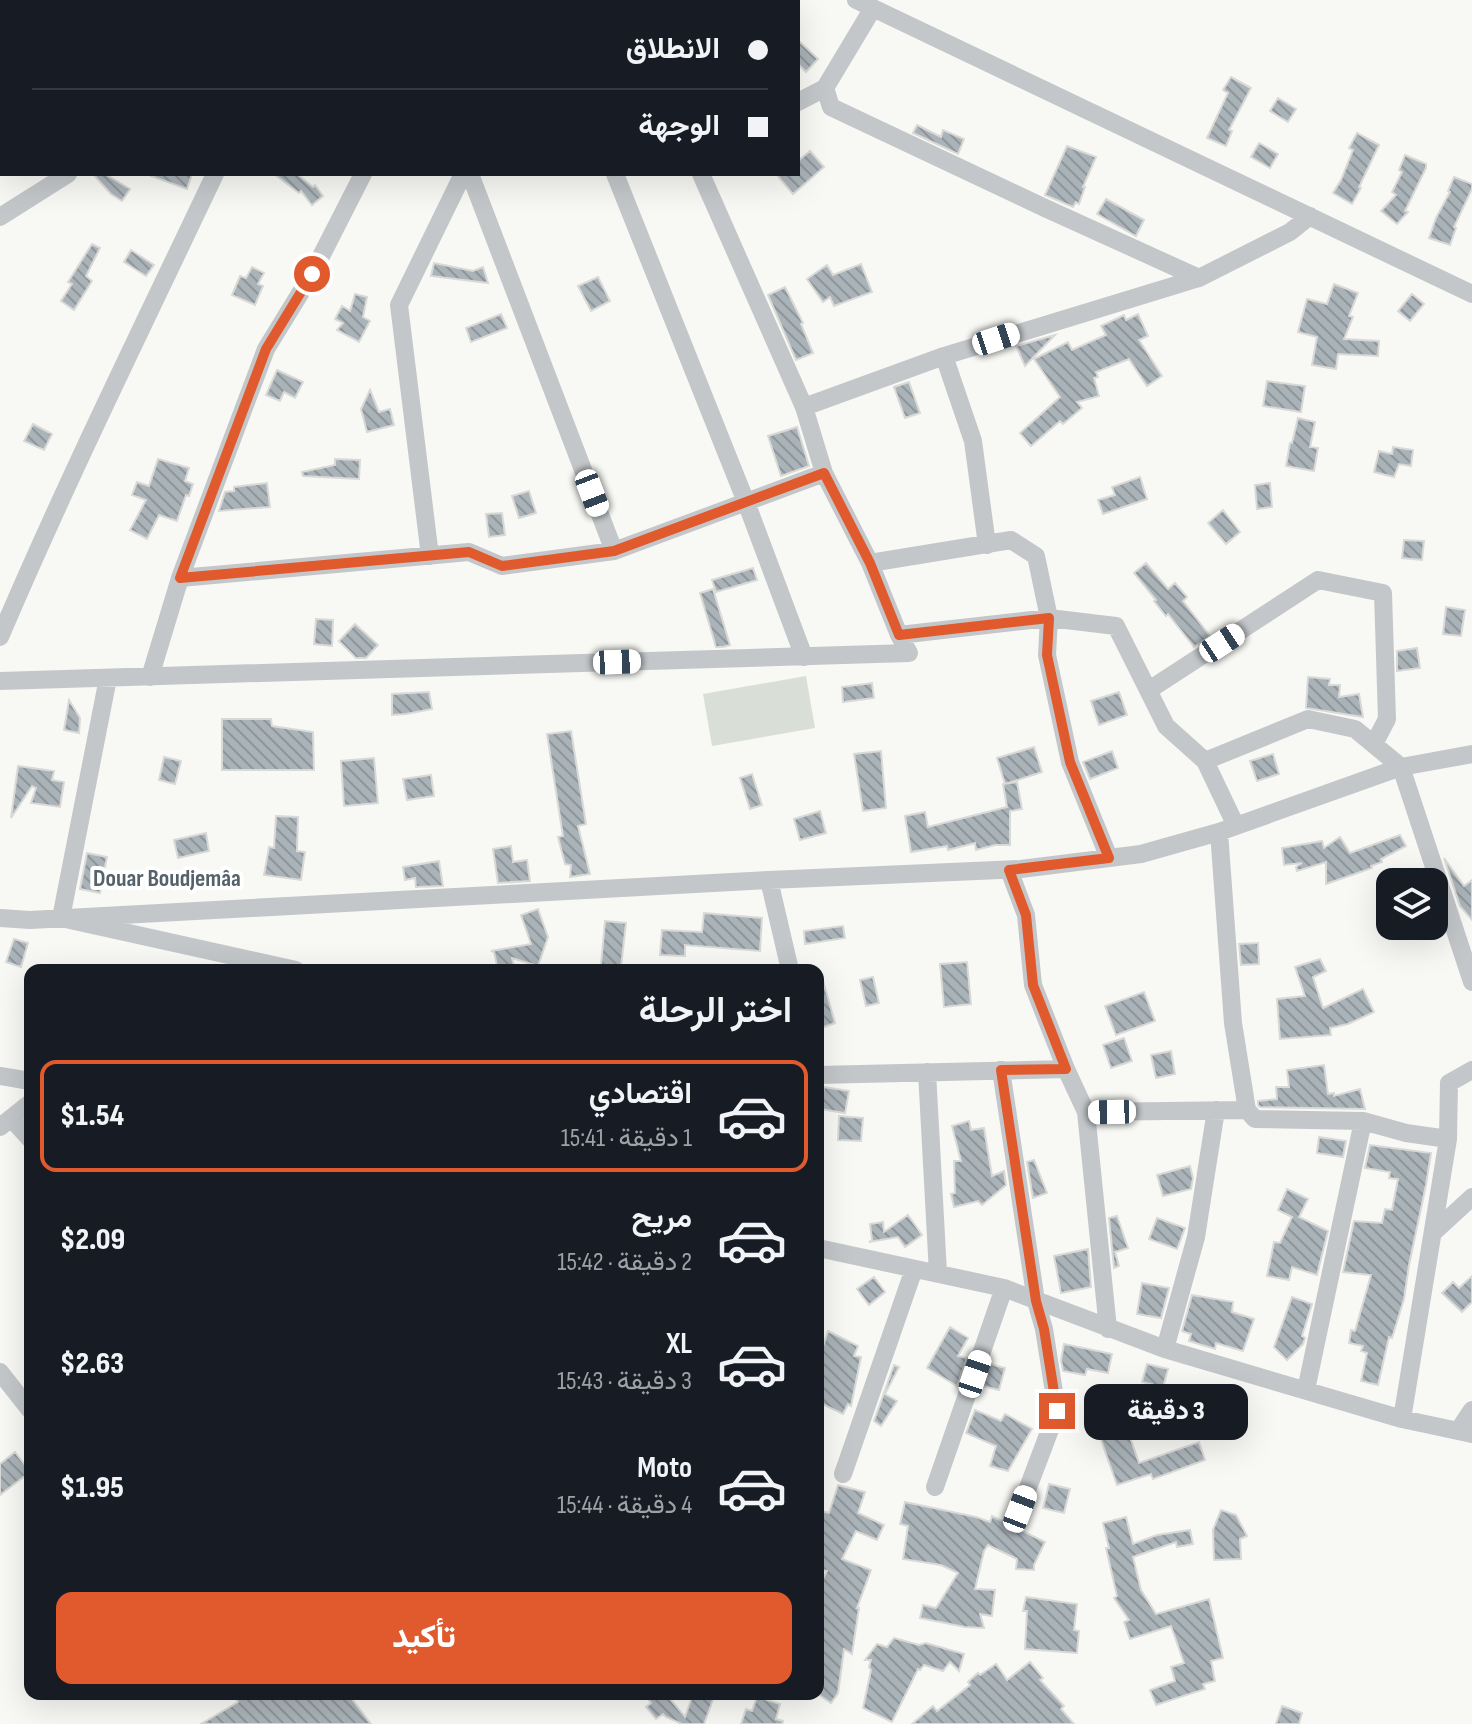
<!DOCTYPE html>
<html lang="ar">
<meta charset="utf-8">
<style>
body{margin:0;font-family:"Sofia Sans Condensed",Vazirmatn,sans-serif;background:#242831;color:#f1f3f6;direction:rtl;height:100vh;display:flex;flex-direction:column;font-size:30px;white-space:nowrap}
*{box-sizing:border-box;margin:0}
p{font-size:26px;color:#9ea1a6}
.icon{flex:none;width:44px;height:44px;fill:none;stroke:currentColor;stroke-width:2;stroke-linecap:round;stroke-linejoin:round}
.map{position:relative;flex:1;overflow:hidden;direction:ltr}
.details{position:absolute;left:24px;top:964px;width:800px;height:736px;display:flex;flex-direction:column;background:#171b24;border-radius:16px;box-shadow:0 8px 32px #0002;direction:rtl}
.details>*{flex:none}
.guide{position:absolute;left:0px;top:0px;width:800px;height:176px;box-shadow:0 8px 32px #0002;direction:rtl;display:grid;align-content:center;height:176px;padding:0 32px;background:#171b24}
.buttons{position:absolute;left:1376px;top:868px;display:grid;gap:16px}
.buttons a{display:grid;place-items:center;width:72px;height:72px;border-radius:16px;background:#171b24;box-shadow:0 8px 32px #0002;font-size:40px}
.end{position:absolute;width:36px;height:36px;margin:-18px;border:10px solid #e05a2d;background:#fff;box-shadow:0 0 0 4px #fff}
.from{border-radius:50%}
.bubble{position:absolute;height:56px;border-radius:16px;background:#171b24;box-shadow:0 8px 32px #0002;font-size:26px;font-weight:800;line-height:56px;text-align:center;direction:rtl}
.car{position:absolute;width:24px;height:48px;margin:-24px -12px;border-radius:10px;box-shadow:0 0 6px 2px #0007;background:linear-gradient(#fff 24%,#345 0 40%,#fff 0 76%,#345 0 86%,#fff 0)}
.guide b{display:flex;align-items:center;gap:28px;height:76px;font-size:30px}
.guide b+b{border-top:2px solid #363941}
.guide i{width:20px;height:20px;background:#f1f3f6}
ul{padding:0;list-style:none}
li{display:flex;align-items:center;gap:24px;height:112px;margin:0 16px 12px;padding:0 16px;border:4px solid transparent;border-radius:16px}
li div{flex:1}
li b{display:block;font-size:30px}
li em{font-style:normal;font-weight:800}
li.selected{border-color:#e05a2d}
li>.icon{width:72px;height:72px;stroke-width:1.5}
h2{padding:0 32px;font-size:36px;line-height:96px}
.action{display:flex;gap:16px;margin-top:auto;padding:16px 32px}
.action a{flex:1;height:92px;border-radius:16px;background:#e05a2d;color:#fff;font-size:32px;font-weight:800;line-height:92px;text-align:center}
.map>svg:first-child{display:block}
</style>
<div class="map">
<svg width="1472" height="1724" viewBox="0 0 1472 1724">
<defs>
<pattern id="building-back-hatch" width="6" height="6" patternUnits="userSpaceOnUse" patternTransform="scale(2)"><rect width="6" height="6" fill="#aab3b8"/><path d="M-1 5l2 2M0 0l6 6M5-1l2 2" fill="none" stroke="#8e969b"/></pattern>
</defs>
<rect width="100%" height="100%" fill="#f8f8f5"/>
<path fill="#d9dfd6" d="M806,676l9,52 -103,18 -9,-52z"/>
<path fill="url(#building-back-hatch)" stroke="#d9d9d7" stroke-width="2" d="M798,40l20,19 -12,13 -8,-8z
M1231,77l20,11 -22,42 3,1 -6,15 -19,-8 21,-45 -5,-3z
M1278,98l18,11 -8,13 -18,-11z
M917,125l24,12 2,-7 21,9 -6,15 -45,-21z
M1357,133l22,12 -20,42 2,1 -9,16 -19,-11 8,-13 12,-30 -4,-2z
M1259,143l19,11 -8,14 -19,-11z
M1067,146l29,11 -13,30h2l-6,17 -3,-2 -3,5 -28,-12z
M810,151l14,16 -31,27 -17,-20h22v-13z
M1405,155l21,9v4l-21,43 3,1 -11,12 -16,-13 15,-16 -4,-3 10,-20 -3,-2z
M93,174h12l25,15 -8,12 -11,-7z
M152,174h40l-5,15 -36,-13z
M274,174h23l16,13 2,-2 8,11 -11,9 -11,-14 -2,2z
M1454,177l18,7v5l-18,38 2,1 -6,17 -21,-7 7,-20 14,-26 -2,-1z
M1106,199l38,21 -8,16 -39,-22z
M92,244l8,4 -14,28 6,5 -18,29 -13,-9 11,-17 -4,-2z
M131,250l23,15 -8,11 -22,-14z
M434,263l39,8 10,-4 5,16 -57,-7z
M861,264l11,28 -38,14 -4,-9 -7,5 -16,-23 20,-14 6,10z
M252,267l12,6 -6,11 5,2 -8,19 -23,-10 8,-19 6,2z
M598,277l12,24 -19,10 -13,-25z
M1334,284l24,9 -9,23 4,1 -9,22 35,2 -1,15 -40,-2 -2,15 -24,-4 5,-28 -19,-5 9,-33 20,5z
M785,287l18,36 -2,1 12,29 -17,7 -28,-65z
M355,294l12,3 -4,20 7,4 -11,21 -22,-12 6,-7 -8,-4 7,-13 8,5z
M1412,294l12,10 -14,17 -12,-10z
M501,314l6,14 -36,14 -5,-14z
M1138,314l10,22 -9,4 23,36 -15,10 -18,-27 -33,13 2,5 -4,1 5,18 -22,6 5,6 -19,16 -3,-3 -29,25 -11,-13 40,-36 -26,-38 34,-17 4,8 34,-15 -5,-9 23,-11 2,5z
M1055,335l-2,2 -28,29 -9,-20z
M277,370l26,12 -8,16 -11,-6 -4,9 -14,-6z
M1267,381l38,5 -4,26 -38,-6z
M909,382l11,31 -15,5 -11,-31z
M370,390l9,22 11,-3 4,16 -27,7 -6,-23z
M1298,418l17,4 -5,25 8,1 -4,23 -28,-5 4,-23h2z
M33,424l19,10 -8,16 -20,-9z
M797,427l12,39 -28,10 -13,-40z
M1393,447l20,3 -2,16 -12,-2 -5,13 -20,-5 5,-21 13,3z
M158,459l31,9 -4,13 8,3 -4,12 -3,-1 -9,26 -18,-6 -12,24 -17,-9 16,-30 -14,-5 5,-13 12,4z
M335,459l25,1 -1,19 -56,-3 -1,-4 33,-7z
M1140,477l7,22 -44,15 -5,-14 17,-5 -3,-8z
M267,483l3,24 -51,4 6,-19 9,-1v-4z
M1270,483l2,24 -15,2 -2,-24z
M529,491l7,22 -17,5 -7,-22z
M1223,510l17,22 -14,12 -18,-21z
M502,513l3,22 -16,2 -3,-23z
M1404,540l20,1 -2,19 -20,-2z
M1146,563l22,26 7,-6 12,14 -4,4 27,35 -16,11 -26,-33 -2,2 -12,-15 2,-1 -22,-27z
M753,568l4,12 -41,12 -4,-12z
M713,589l17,56 -7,2h-7l-16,-54z
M1446,607l19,3 -4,26 -18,-2z
M316,619l17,1 -1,26 -18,-2z
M355,624l23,21 -12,13h-10l-17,-17z
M1417,648l3,20 -23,3v-20z
M1308,677l22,2 -1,6h11l-1,12 20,-3 4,23 -57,-9z
M872,683l2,15 -31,4 -1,-15z
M429,692l3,17 -26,5 -14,1v-21z
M1119,692l8,23 -28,10 -8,-24z
M69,700l11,18 -1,15 -15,-3z
M222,719h49l1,7 41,6 1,38h-92z
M571,731l15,93 -8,2 12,48 -20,3 1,-12 -6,-1 -7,-27 5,-1 -16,-102z
M1034,747l8,25 -37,12 -8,-26z
M881,751l5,57 -23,3 -9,-57z
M1112,751l6,17 -28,11 -7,-17z
M1273,754l6,20 -22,7 -7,-20z
M164,757l17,4 -6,23 -16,-4z
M374,758l4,45 -34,3 -3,-45z
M18,766l36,5 -2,9 12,2 -4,25 -29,-4 5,-15 -4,-2 -21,32z
M752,774l10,31 -12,4 -10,-31z
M431,775l3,21 -27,4 -4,-21z
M1017,782l5,27 -12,2v34h-15l-19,5 -1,-7 -27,7 -1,-4 -36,6 -6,-36 20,-4 3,15 79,-20 -4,-23z
M820,811l6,22 -26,7 -6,-21z
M276,816l22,1 -1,34 8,1 -4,28 -37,-5 5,-28 5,1z
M206,833l3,18 -31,7 -4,-18z
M1400,835l6,11 -25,13 1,3 -11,4 1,2 -46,16v-22l-29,9 -1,-4 6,-4 -18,2 -2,-17 40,-7 2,7 16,-11 10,16z
M511,846l2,16 14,-2 3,21 -32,2 -5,-34z
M87,853l20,4 -7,36 -20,-4z
M1444,858l20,28 8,-6v40l-12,-14z
M439,861l4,25 -27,1 -1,-9 -10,2 -2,-13z
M538,909l10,28 -10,29 -26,-8 3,12h-17l-4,-18 -3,-1 40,-7 -10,-29z
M704,913l58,5 -2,33 -75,-6v11l-25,-1 2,-25 40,2z
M605,921l21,2 -5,44 -20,-2z
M843,926l2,12 -40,6 -1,-13z
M14,939l14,4 -7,24 -15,-5z
M1258,943l1,21 -18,1 -2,-21z
M1320,959l6,12 -13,6 10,31 40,-19 11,23 -26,12 -18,4 1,7 -51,4 -3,-40 28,-3 -10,-29z
M967,962l4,42 -27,3 -4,-43z
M822,977l13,46 -17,6v-51z
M873,977l6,26 -13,3 -6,-26z
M1144,992l11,29 -39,14 -11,-29z
M1124,1038l8,23 -21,7 -8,-23z
M1171,1051l4,23 -19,4 -5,-23z
M1324,1065l4,29 6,-1v3l26,-7 5,20 -105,-2 -2,-2v-4l19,-2 -1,-12h13l-2,-17z
M824,1087l25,4 -4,22 -25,-4z
M839,1116l24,2 -2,23 -23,-1z
M969,1121l2,9 13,-2 8,48 12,-5 2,14 -24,20 -4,-4 -24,6 -3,-13 4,-1 -1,-32h7l-9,-35z
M1319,1137l27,4 -3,16 -26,-4z
M1370,1145l61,8 -5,32 -17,80 -5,34 -12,39 -3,-1 -11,48 -17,-4 6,-28 -6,-2 2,-5 -14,-3 2,-13 4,1 16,-56 -28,-3 11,-51 28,2 3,-14 7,1 6,-31 -9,-1 1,-6 -25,-4z
M1034,1160l13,33 -14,5 -6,-36z
M1190,1166l3,12 -2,11 -28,7 -6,-21z
M1287,1189l21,10 -9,18 29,14 -11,44 -25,-8 -3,13 -22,-4 7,-34 6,1 12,-26 -14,-7z
M908,1215l14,20 -17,12 -7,-10 -29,5 3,-2 -2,-16 13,-2 1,10z
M1117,1216l11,32 -13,4 4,14 -5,2 -5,-50z
M1157,1218l28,10 -8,21 -28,-10z
M1088,1249l3,38 -30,6 -7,-37z
M1472,1276v26l-10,10 -20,-19 11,-11 6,6z
M874,1277l11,15 -16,13 -12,-16z
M1142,1283l27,5 -8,30 -24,-4z
M1192,1295l41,7 -1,10 22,7 -11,32 -27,-8 -1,6 -26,-8 2,-7 -9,-3z
M1292,1297l20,7 -10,32 3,2 -2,6 -16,16 -13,-13z
M950,1327l18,11 -10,18 9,2 -10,28 -30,-18z
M828,1331l30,15 -4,10 7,1 -10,49 -3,-2 -5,10 -25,-12v-53l4,1z
M1064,1344l48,10 -4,19 -21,-4 -2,6 -22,-4 -2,-11z
M990,1364l15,4 -6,22 -16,-4z
M1147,1364l21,5 -5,18 -21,-5z
M894,1365l5,2 -14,27 12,7 -16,25 -7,-5z
M975,1410l26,11 4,-7 27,15 -24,42 -18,-5 6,-20 -30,-13z
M1114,1413l2,7 7,-3 16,46 60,-21 6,18 -52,19 -2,-5 -34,11 -23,-65z
M15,1452l15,20 -30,23v-31z
M1049,1484l21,5 -6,24 -21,-5z
M838,1485l27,7 -7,21 26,12 -7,15 -21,-9 -14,28 29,11 -14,38h2l-7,46 -8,-5 -6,44 -7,10 -13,-9v-106l9,-17 -9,-2v-59l11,3z
M905,1502l71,15 14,5 2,-6 53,26 -11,23v5l-18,-1 1,-10 -29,-14 -4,6 -9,38 20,1 -3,26 -12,-2 4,14 -19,-1 -45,-9 3,-13 13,3 22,-35 -17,-8 -38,-6 5,-33 -8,-2z
M1221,1510l15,5 11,21 -7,3 1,20 -27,1 -1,-30z
M1126,1517l7,27 24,-9 33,-5 3,14 -16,3 -1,-5 -43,15 8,33 15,24 53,-15 14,59 -12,3 4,20 -12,3 2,5 -49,16 -6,-15 25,-9 -4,-14 13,-4 -13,-37 -41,13 -6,-17 5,-2 -15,-22 3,-2 -11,-48h3l-6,-25z
M1026,1597l51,7 -3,26 5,1 -2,22 -52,-4 2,-38h-4z
M894,1638l25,7 7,-2 38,11 -5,17 -9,-9 -7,9 -19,-6 -4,5 -2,-1 -26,53 -29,-14 8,-38 -2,-3 2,-7h-6l12,-16 10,3z
M1030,1662l13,16 -3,2 24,26 -3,3 13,15h-162l21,-18 4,5 33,-26 -2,-3 10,-9 2,2 16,-11 11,16z
M243,1694h105l23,30h-170l37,-22 -2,-3z
M644,1694h22l19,23 8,-23h22l-11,30h-22l-16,-7 -3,-3 -7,5 -10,-12 5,-4z
M757,1697l23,7 -4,15 7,2 -1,3h-41l5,-15 6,2z
M1282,1706l20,7 -3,11h-23z"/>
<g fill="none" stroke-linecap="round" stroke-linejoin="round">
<path stroke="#c3c7ca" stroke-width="18" d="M407,0l1,2
M618,0l1,2
M856,0l616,294
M313,2l2,-2
M551,2v-2
M825,88l6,19 214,101 154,70
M798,102l27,-14 48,-80
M470,174l144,377
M615,174l131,328 58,155
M0,217l68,-43
M944,356l29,85 14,104
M804,407l140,-51 255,-78 91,-46 20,-16
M430,556l-31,-251 64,-131
M870,563l141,-23 25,16 13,62 -2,37 23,107 39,96
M180,578l289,-26 33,14 112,-15 210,-78
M899,635l150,-17 67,8 50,100 39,35 31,65
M0,637c67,-157 142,-309 215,-463
M150,677l30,-99 86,-229 46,-75 51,-100
M108,678l-47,240 235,52
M0,681l909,-28 -10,-18 -29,-72 -46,-90 -20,-66 -103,-233
M1149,690l169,-110 65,13 4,126 -13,25
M1205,761l103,-42 47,10 46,38 71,215
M1219,832l14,191 14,87
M1009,870l17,45 7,70 33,84 20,43 22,217
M769,880l21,90
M0,918l30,2 739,-40 252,-11 120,-15 78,-22 182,-65 71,-13
M1001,1070l35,231 8,28 13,82 -37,98
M927,1072l11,201
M818,1075l248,-6
M0,1076l30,5
M1086,1112l161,-2 8,9 108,2 43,12 42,6
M11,1118l19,21
M0,1127l30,-24
M1434,1232l38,-35
M818,1248l186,40 161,61 237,70 70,15
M1165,1349l31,-112 20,-127
M0,1372l30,38
M1306,1390l57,-269
M1402,1419l46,-280 1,-56 23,-13
M1458,1431l14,-21
M843,1474l71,-205
M935,1487l69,-199"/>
</g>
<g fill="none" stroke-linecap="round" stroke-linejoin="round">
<path stroke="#e05a2d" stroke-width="10" d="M312,274l-46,75 -86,229 289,-26 33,14 112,-15 210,-78 46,90 29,72 150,-17 -2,37 23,107 39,96 -100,12 17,45 7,70 33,84 -65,1 35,231 8,28 13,82"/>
</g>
<g text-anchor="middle" stroke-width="8" stroke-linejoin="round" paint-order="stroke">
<g font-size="24" font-weight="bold" fill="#55616b" stroke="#fff">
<text x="167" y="886">Douar Boudjemâa</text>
</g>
</g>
</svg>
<div class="buttons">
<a><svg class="icon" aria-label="layers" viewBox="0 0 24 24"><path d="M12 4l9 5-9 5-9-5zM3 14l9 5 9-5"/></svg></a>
</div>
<i class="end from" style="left:312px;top:274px"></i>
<i class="end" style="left:1057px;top:1411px"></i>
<div class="bubble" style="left:1084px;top:1384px;width:164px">3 دقيقة</div>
<i class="car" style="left:996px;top:339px;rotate:72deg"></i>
<i class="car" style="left:592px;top:493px;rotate:159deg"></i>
<i class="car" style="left:1222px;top:643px;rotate:57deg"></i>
<i class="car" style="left:617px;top:662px;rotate:88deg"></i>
<i class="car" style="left:1112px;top:1112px;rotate:269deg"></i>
<i class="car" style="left:975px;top:1374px;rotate:19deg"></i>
<i class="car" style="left:1020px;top:1509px;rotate:21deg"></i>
<div class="guide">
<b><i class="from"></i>الانطلاق</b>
<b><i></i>الوجهة</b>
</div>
<section class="details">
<h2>اختر الرحلة</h2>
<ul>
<li class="selected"><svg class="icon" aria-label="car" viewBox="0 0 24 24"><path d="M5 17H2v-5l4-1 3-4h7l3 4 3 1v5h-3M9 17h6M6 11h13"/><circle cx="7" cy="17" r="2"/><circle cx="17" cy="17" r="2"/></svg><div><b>اقتصادي</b><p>1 دقيقة · 15:41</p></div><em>$1.54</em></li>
<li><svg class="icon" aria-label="car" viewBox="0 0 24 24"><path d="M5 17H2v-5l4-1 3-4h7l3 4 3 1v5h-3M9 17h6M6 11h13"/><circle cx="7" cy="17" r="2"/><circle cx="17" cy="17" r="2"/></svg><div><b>مريح</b><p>2 دقيقة · 15:42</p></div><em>$2.09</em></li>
<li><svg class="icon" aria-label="car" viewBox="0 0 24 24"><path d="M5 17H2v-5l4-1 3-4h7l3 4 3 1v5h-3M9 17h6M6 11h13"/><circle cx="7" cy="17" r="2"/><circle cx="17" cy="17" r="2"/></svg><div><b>XL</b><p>3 دقيقة · 15:43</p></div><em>$2.63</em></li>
<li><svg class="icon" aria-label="car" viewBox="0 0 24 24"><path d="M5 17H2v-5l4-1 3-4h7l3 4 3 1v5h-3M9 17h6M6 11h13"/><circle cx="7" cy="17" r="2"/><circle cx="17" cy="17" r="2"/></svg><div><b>Moto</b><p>4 دقيقة · 15:44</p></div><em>$1.95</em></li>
</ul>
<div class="action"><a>تأكيد</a></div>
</section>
</div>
